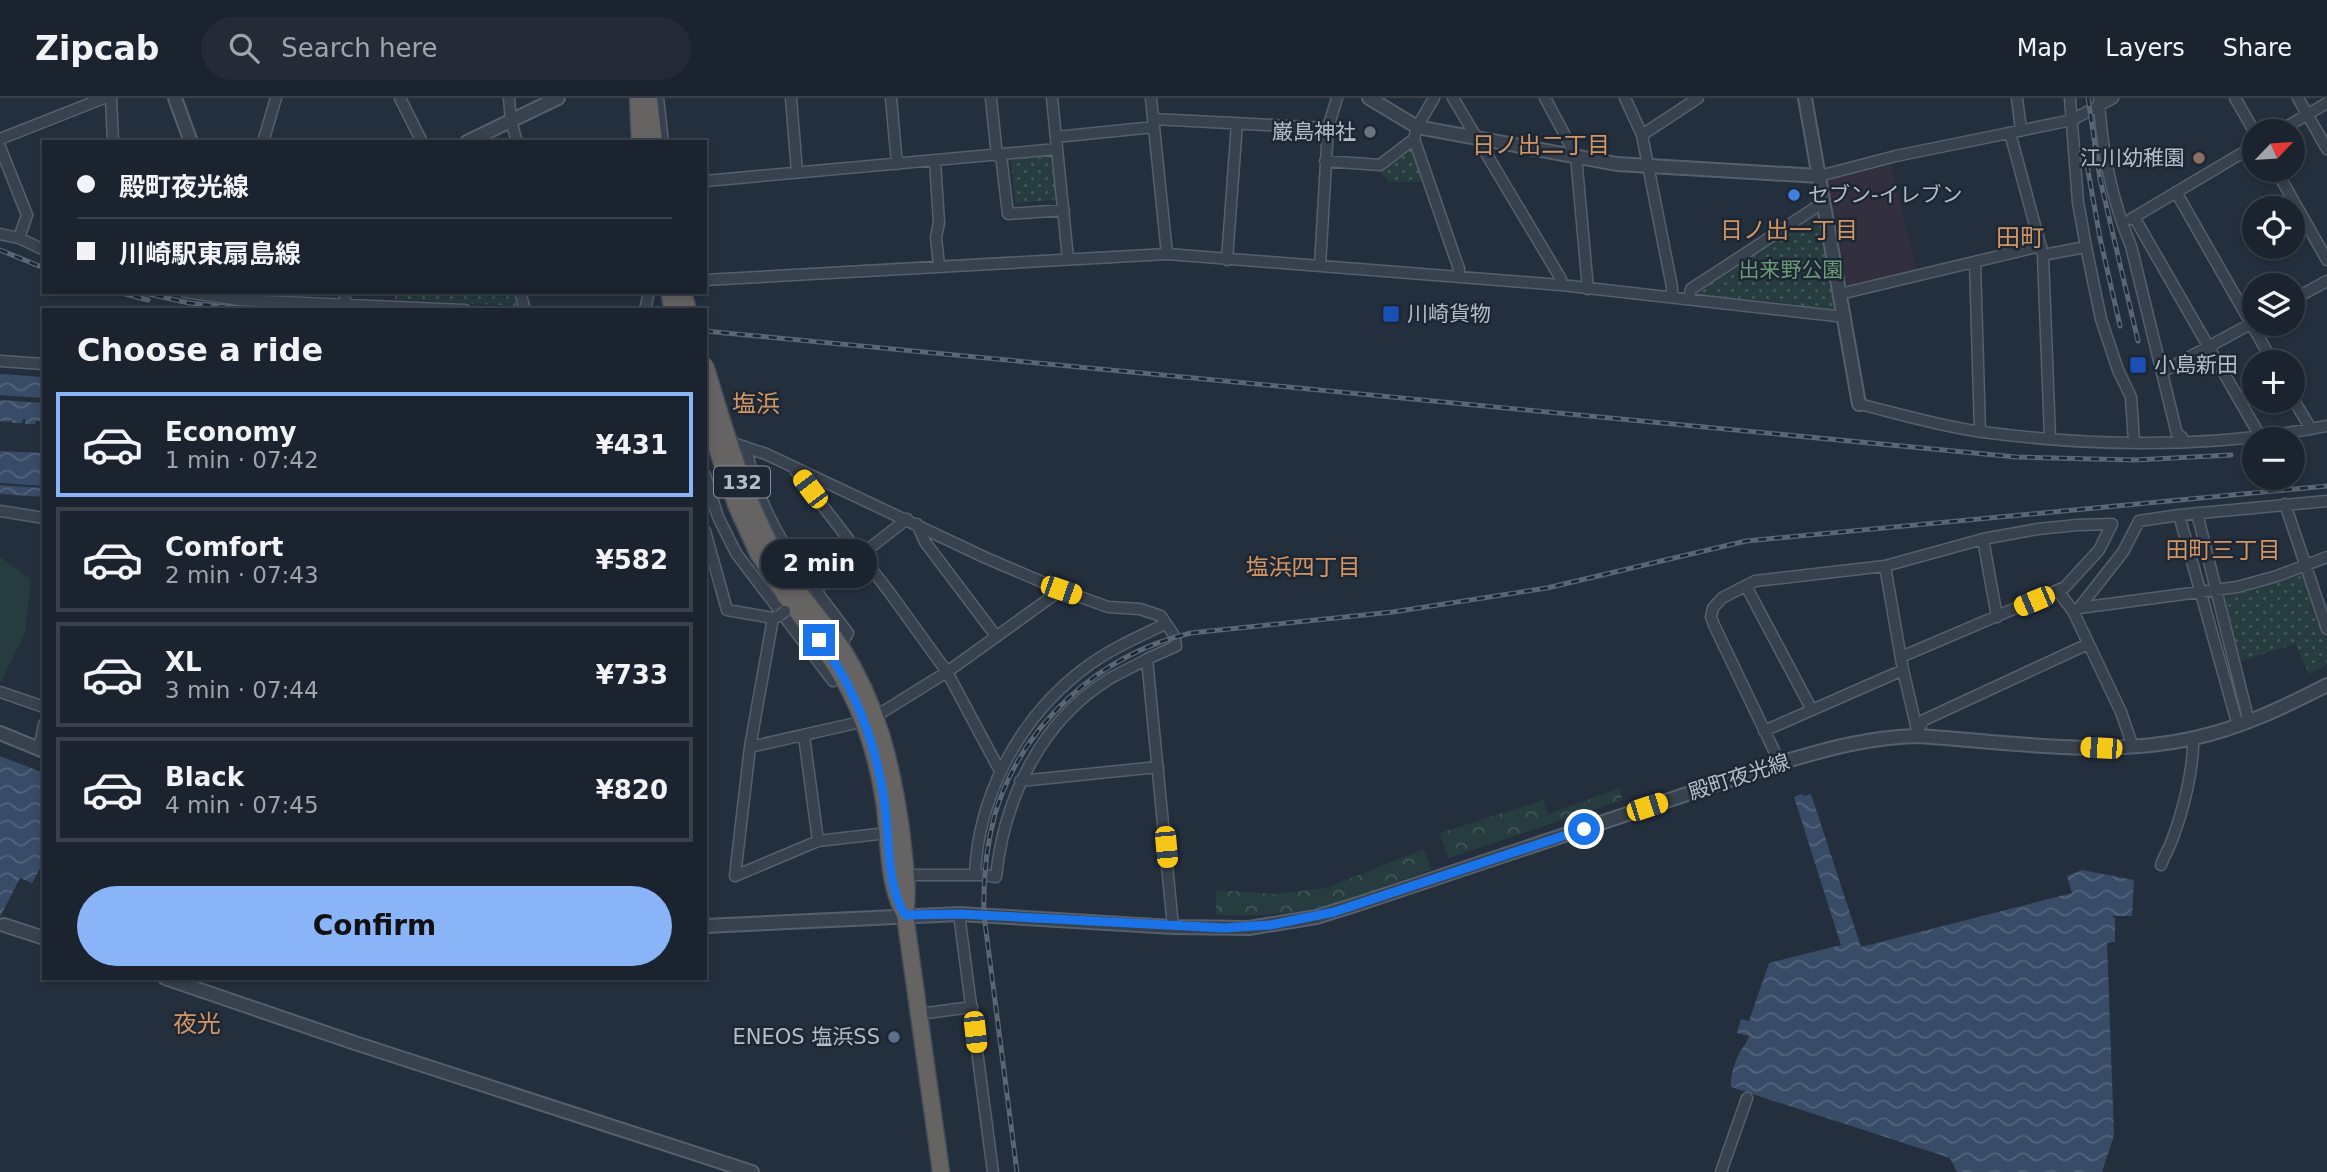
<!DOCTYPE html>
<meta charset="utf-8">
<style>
body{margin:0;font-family:"DejaVu Sans","Noto Sans JP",sans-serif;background:#242b36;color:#f1f3f6;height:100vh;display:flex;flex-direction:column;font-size:26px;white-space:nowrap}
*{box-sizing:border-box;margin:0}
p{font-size:23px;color:#a0a4aa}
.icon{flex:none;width:38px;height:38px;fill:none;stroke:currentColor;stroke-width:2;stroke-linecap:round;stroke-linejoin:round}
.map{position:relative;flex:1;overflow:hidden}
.panel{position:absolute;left:42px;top:210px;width:665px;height:672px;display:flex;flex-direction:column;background:#1b232e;border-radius:0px;box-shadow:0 4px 10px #0003,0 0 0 2px #39404a}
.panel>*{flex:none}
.guide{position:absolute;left:42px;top:42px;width:665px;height:154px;border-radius:0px;box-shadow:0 4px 10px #0003,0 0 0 2px #39404a;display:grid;align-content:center;height:154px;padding:0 35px;background:#1b232e}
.needle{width:46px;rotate:65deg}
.fabs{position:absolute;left:2242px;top:21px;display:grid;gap:14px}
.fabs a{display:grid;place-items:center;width:63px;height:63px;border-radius:50%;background:#1b232e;box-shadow:0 4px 10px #0003,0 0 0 2px #39404a;font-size:35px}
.end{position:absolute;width:32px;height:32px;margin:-16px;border:9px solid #1a73e8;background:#fff;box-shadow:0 0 0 4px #fff}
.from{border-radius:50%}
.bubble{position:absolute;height:49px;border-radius:24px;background:#1b232e;box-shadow:0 4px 10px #0003,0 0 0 2px #39404a;font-size:23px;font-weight:800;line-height:49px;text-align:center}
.car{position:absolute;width:21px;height:42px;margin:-21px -10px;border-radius:9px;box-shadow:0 0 5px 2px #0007;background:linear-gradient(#f5c518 24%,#345 0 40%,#f5c518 0 76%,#345 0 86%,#f5c518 0)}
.guide b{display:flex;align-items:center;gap:24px;height:66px;font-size:26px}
.guide b+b{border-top:2px solid #39404a}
.guide i{width:18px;height:18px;background:#f1f3f6}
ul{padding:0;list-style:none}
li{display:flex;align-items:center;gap:21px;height:105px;margin:0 14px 10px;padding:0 21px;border:4px solid #39404a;border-radius:0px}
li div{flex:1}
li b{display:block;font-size:26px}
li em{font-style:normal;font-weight:800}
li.active{border-color:#8ab4f8}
li>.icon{width:63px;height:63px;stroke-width:1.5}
h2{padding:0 35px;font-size:32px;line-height:84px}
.primary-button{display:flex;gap:14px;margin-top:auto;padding:14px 35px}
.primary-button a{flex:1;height:80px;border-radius:42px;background:#8ab4f8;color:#111;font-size:28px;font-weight:800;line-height:80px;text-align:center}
header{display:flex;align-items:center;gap:42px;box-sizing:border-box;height:98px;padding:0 35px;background:#1b232e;border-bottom:2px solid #39404a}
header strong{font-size:33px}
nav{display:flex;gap:38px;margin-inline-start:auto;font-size:24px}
.search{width:490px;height:63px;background:#242b36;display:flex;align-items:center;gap:18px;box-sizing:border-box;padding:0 24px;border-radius:38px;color:#a0a4aa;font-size:26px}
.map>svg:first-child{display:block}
</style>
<header>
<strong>Zipcab</strong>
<div class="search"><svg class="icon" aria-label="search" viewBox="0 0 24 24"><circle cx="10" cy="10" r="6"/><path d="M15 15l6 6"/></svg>Search here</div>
<nav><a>Map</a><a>Layers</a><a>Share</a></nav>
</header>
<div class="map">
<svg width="2327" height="1074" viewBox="0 0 2327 1074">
<defs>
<pattern id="forest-crowns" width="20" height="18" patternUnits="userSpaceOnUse" patternTransform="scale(1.75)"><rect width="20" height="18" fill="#263c3f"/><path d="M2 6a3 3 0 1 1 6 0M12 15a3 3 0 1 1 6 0" fill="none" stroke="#435659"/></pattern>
<pattern id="park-dots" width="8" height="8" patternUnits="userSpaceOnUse" patternTransform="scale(1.75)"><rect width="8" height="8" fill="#263c3f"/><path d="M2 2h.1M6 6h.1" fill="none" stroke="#435659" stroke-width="1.8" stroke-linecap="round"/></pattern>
<pattern id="water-waves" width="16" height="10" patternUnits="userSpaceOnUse" patternTransform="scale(1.75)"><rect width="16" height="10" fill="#394c67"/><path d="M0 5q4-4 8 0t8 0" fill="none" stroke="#53647b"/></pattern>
</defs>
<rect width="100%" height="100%" fill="#242f3e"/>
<path fill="#32303f" d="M1891,67l26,107 -69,15 -21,-107z"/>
<path fill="#263c3f" d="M0,459l31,22 -6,54 -25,50z"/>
<path fill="url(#forest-crowns)" d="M1620,690l2,12 -174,58 -8,-25 103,-33 5,14z
M1424,751l7,21c-47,16 -95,37 -145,43 -23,3 -47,3 -70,2v-25l59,4 51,-6z"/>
<path fill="url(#park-dots)" d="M1409,47h4l12,37h-36l-10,-11z
M1051,54l5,5 4,42 -45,4 -4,-42 -7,1v-3z
M1814,115l4,2 16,93 -4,3 -50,-9 -85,-7v-5z
M394,194h122l3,11 -4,3 -120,-7z
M2299,473l5,2 23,67v24l-18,10 -14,-30 -58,18 -18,-69z"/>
<path fill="url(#water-waves)" d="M0,276l44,3v21l-44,-3z
M0,302l44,3v18h-8l-1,3h-10v-5h-2l-1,4h-10v-4l-2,3 -10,-1z
M0,353l44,2v33l-44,-3z
M0,387l44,3v9l-44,-3z
M0,658l44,17v88l-12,22 -12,-5 -20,39z
M1801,696l4,2 6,-2 50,153 211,-54 -5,-17 15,-6 52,10 -2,36h-21l4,2v24l-8,1 7,192 -12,37h-145l-7,-14 -219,-71c-1,-11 4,-26 9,-35 3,-6 7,-9 9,-16l-12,-3 4,-14 8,2 20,-58 72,-18 -47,-148z"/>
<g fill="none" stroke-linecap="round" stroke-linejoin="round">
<g stroke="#565f6c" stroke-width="13">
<path id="minor" d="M111,0l2,44
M400,0l22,44
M509,0l2,23 6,21
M658,0l5,44
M791,0l6,74
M891,0l6,66
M991,0l6,58
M1052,0l16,161
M1151,0l16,156
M1434,0l-17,29 -3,12 45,130v7
M1453,0l108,181v6
M1545,0l31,58 12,133
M1625,0l17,37 30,152v10
M2017,0l4,32
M2070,0l8,104 8,45 15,72 17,51 13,27 3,45
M2099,0c2,49 13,103 32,148l46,188 5,3 1,5
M2235,0l19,33
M2298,0l29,51
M1153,21l175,9
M2279,33l48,-28
M2010,35l33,122 7,183
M1642,37l56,-37
M1056,39l98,-10
M0,41l104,-41
M263,44l13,-44
M0,49l27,68 -8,23
M1001,57l7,59 56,-4
M935,63l4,62 -3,14 3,29
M1325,63l55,4 34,-26
M2276,72l51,90
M1819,78l77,-20 176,-36 41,-22
M705,83l352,-32
M2176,94l97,170
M2134,119l126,219
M2131,121l123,-73
M0,136l19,4 25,12
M2043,157l43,-8
M1227,162l10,-137
M1975,164l5,170
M1320,168l8,-138 9,-30
M705,182l462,-26 394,31 284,32
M185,194l54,8 226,10
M344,194l2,13
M520,194l5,18
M1840,196l201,-48
M1689,201l2,-10 133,-87
M2292,202l35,-19
M645,212l4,-18
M0,263l44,3
M2162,274l92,-50
M2292,299l19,32
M1859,306c41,10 83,23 124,28 113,15 232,16 344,-6
M727,343l39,13 220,104 75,32 47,17 32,2 21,7 14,21 1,9 -29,13 26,268
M746,349c13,74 58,128 102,186l-8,14
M795,372l95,123 57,79 53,99
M705,377l13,42 18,36 97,128
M2285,406l42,125
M0,413l44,7
M2197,415l52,209
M2179,417l59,211
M917,426l8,18 71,94
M705,433l22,79 46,8
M1983,441l14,78
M1885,468l18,104 15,64
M1746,488l66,124
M816,492l91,-71
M2058,493l15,20 48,101 12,35
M2079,510l44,-56 16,-31 40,-6 148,-14
M2073,513l6,-3 158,-21 40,-11 50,-19
M779,518l-6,2 -23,129 -15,129 83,-35 69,-8
M0,594l44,15
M1918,632l6,-10 164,-76
M1764,633l139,-61
M804,638l14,105
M750,649l115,-26 11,-5 71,-44 114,-82
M39,651l5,-25
M1780,665l-66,-138 -3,-8 2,-9 9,-10 33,-17 130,-15 98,-27 55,-10 39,-4 35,-1 -13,26 -34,37 -164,70
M1020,683l138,-14
M2161,767c3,-9 8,-16 11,-25 11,-29 22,-71 21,-102
M906,777h78l12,2c8,-78 44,-155 113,-198 12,-7 26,-13 38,-20
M975,777c3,-78 43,-155 106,-204 25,-20 55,-33 84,-47
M959,816l34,258
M919,916l53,-7
M1721,1074l26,-74"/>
</g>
<g stroke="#565f6c" stroke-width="16">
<path id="tertiary" d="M175,0l16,44
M1369,0l48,29 200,37 202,12
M1805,0l54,306
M467,44l91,-44
M0,635l44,18
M4,827l40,13
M705,828l254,-12 214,13 76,1 67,-11 42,-13 422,-141c46,-14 90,-26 138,-27 89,6 189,22 276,2 47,-10 90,-31 133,-53
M165,880l190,65 397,129"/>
</g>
<g stroke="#434c59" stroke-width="19">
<path id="trunk" d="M638,0l2,44
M649,0l5,44
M669,194l4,18
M683,194l5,18
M798,493c14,19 30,37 43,56 36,56 51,118 60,183 3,29 8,56 4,85l36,257
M787,500c53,68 83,114 97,202 6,38 2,81 21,115"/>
</g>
<use href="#minor" stroke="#38414e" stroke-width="10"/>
<use href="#tertiary" stroke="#38414e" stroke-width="12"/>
<use href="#trunk" stroke="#656462" stroke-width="16"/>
<g stroke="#5a6575" stroke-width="5">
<path id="rail" d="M2088,0l12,81 38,162
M2087,67l13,73 20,88
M0,152l44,18
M118,194l30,8
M140,194l49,11 66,7
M705,233l1311,126 119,3 96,-5
M1017,1074l-33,-257c-1,-34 2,-68 11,-101 27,-90 105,-160 196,-181l202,-21 154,-24 199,-47 581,-55"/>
</g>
<use href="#rail" stroke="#1d2633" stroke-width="2.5" stroke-dasharray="8" stroke-linecap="butt"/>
<g stroke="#565f6c" stroke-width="13" stroke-linecap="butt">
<path id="minor-bridge" d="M779,518l6,-5"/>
</g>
<g stroke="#434c59" stroke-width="19" stroke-linecap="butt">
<path id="trunk-bridge" d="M705,267c24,79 45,158 93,226
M705,315l32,94 21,46 29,45"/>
</g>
<use href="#minor-bridge" stroke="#38414e" stroke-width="10"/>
<use href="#trunk-bridge" stroke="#656462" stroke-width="16"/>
</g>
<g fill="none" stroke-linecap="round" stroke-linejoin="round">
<path stroke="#1a73e8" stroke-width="9" d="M819,542c36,47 56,101 65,159 6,39 1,83 21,116l54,-1 265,14 46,-3 64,-13 250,-83"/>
</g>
<circle fill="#6b7280" stroke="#1d2633" stroke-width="2.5" cx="1370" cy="34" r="7"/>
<circle fill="#8d6e63" stroke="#1d2633" stroke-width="2.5" cx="2199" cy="60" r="7"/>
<circle fill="#3f7fe0" stroke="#1d2633" stroke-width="2.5" cx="1794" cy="97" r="7"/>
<g fill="#1a4fb4" stroke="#1d2633" stroke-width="2.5">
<rect x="1382" y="207" width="18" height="18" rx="3.5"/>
<rect x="2129" y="258" width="18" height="18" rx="3.5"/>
</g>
<circle fill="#5c6f8a" stroke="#1d2633" stroke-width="2.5" cx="894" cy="939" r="7"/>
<g text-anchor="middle" stroke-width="5" stroke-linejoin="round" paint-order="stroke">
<rect fill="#1d2633" stroke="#878f9c" stroke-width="2" x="714" y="368.5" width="56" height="31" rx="5"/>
<g font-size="19" font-weight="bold" fill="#b4bcc9">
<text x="742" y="391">132</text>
</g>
<g font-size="21" fill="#b4bcc9" stroke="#1d2633" text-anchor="end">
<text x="1356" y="41">巌島神社</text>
<text x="2185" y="67">江川幼稚園</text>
<text x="1808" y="104" text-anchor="start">セブン-イレブン</text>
<text x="1407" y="223" text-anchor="start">川崎貨物</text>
<text x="2154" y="274" text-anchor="start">小島新田</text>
<text x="880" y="946">ENEOS 塩浜SS</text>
</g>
<g font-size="21" fill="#6b9a76" stroke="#1d2633">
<text x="1791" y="179">出来野公園</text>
</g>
<g font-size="21" fill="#b4bcc9" stroke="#1d2633">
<text transform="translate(1739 679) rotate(-18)" y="7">殿町夜光線</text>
</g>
<g font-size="23" fill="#d59563" stroke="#1d2633">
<text x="1541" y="55">日ノ出二丁目</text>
<text x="1789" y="140">日ノ出一丁目</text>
<text x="2223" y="460">田町三丁目</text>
<text x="1303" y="477">塩浜四丁目</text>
</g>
<g font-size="24" fill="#d59563" stroke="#1d2633">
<text x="2020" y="148">田町</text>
<text x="756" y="314">塩浜</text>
<text x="197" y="934">夜光</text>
</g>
</g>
</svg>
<div class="fabs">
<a><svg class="needle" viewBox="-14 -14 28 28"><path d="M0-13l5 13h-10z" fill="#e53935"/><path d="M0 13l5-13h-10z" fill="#a0a4aa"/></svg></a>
<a><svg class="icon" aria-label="locate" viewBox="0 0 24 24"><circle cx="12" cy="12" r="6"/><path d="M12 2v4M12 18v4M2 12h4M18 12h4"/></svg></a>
<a><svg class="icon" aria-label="layers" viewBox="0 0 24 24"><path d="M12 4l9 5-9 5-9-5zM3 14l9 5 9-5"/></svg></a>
<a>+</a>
<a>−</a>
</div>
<i class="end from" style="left:1584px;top:731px"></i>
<i class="end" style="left:819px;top:542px"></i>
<div class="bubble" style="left:761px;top:441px;width:116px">2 min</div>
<i class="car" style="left:810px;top:391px;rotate:323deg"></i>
<i class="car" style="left:1061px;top:492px;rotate:109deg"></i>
<i class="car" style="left:2034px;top:503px;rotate:247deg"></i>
<i class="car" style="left:2101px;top:650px;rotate:273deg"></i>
<i class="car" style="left:1647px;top:709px;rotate:72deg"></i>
<i class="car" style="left:1166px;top:749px;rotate:175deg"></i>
<i class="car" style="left:975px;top:934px;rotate:174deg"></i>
<div class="guide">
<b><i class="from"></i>殿町夜光線</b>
<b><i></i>川崎駅東扇島線</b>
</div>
<section class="panel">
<h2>Choose a ride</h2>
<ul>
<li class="active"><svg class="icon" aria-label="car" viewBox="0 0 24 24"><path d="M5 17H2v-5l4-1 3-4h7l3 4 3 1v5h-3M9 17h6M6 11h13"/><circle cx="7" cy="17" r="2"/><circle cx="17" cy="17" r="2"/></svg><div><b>Economy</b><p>1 min · 07:42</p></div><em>¥431</em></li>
<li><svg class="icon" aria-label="car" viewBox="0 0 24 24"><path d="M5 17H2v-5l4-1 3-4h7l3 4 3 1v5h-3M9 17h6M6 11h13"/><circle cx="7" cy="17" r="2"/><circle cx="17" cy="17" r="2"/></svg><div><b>Comfort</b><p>2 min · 07:43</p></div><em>¥582</em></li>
<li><svg class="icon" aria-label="car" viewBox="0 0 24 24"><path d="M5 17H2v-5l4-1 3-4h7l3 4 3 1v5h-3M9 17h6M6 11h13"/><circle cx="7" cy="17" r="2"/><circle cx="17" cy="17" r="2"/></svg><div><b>XL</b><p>3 min · 07:44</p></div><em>¥733</em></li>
<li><svg class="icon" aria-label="car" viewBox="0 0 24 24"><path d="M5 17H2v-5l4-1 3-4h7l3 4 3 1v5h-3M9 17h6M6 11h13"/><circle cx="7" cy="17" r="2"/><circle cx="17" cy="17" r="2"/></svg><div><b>Black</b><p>4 min · 07:45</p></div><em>¥820</em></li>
</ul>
<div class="primary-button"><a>Confirm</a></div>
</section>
</div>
